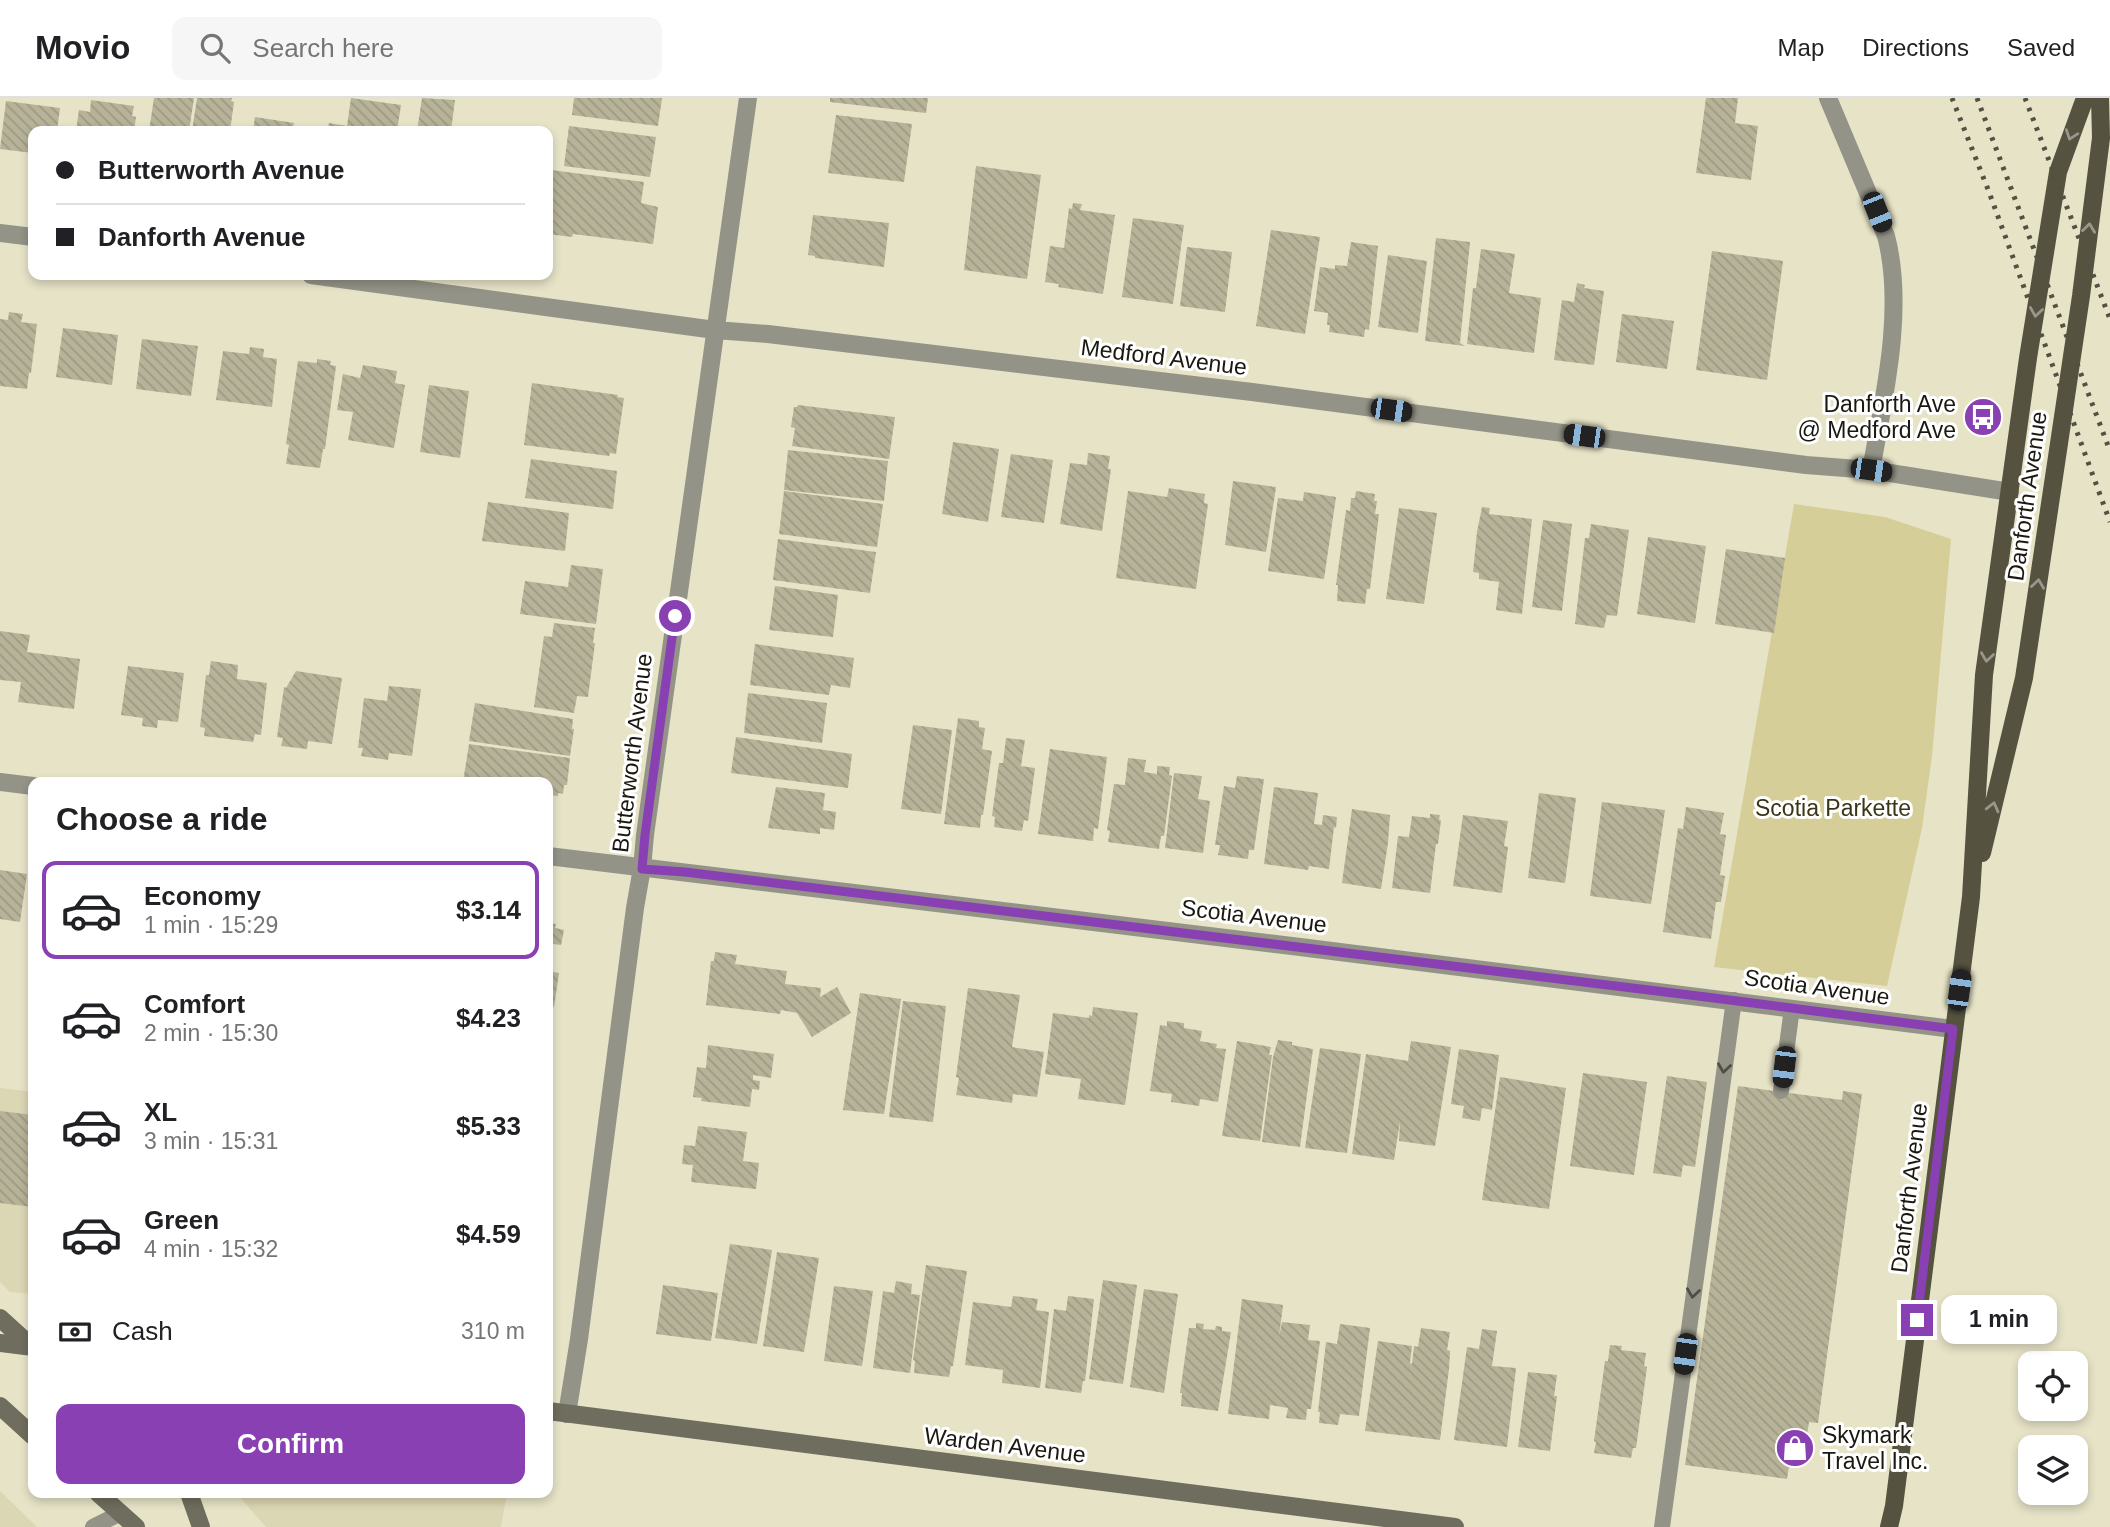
<!DOCTYPE html>
<meta charset="utf-8">
<style>
body{margin:0;font-family:Arial,sans-serif;background:#f6f6f6;color:#202124;height:100vh;display:flex;flex-direction:column;font-size:26px;white-space:nowrap}
*{box-sizing:border-box;margin:0}
p{font-size:23px;color:#757577}
.icon{flex:none;width:38px;height:38px;fill:none;stroke:currentColor;stroke-width:2;stroke-linecap:round;stroke-linejoin:round}
.map{position:relative;flex:1;overflow:hidden}
.sheet{position:absolute;left:28px;top:679px;width:525px;height:721px;display:flex;flex-direction:column;background:#fff;border-radius:14px;box-shadow:0 4px 10px #0003}
.sheet>*{flex:none}
.hud{position:absolute;left:28px;top:28px;width:525px;height:154px;border-radius:14px;box-shadow:0 4px 10px #0003;display:grid;align-content:center;height:154px;padding:0 28px;background:#fff}
.fabs{position:absolute;left:2018px;top:1253px;display:grid;gap:14px}
.fabs a{display:grid;place-items:center;width:70px;height:70px;border-radius:14px;background:#fff;box-shadow:0 4px 10px #0003;font-size:35px}
.end{position:absolute;width:32px;height:32px;margin:-16px;border:9px solid #8940b3;background:#fff;box-shadow:0 0 0 4px #fff}
.from{border-radius:50%}
.bubble{position:absolute;height:49px;border-radius:14px;background:#fff;box-shadow:0 4px 10px #0003;font-size:23px;font-weight:800;line-height:49px;text-align:center}
.car{position:absolute;width:21px;height:42px;margin:-21px -10px;border-radius:9px;box-shadow:0 0 5px 2px #0007;background:linear-gradient(#222 24%,#8ab4d8 0 40%,#222 0 76%,#8ab4d8 0 86%,#222 0)}
.hud b{display:flex;align-items:center;gap:24px;height:66px;font-size:26px}
.hud b+b{border-top:2px solid #e0e0e0}
.hud i{width:18px;height:18px;background:#202124}
ul{padding:0;list-style:none}
li{display:flex;align-items:center;gap:21px;height:98px;margin:0 14px 10px;padding:0 14px;border:4px solid transparent;border-radius:14px}
li div{flex:1}
li b{display:block;font-size:26px}
li em{font-style:normal;font-weight:800}
li.active{border-color:#8940b3}
li>.icon{width:63px;height:63px;stroke-width:1.5}
h2{padding:0 28px;font-size:32px;line-height:84px}
.pay{display:flex;align-items:center;gap:18px;height:77px;padding:0 28px;font-size:26px}
.pay p{margin-inline-start:auto}
.action{display:flex;gap:14px;margin-top:auto;padding:14px 28px}
.action a{flex:1;height:80px;border-radius:14px;background:#8940b3;color:#fff;font-size:28px;font-weight:800;line-height:80px;text-align:center}
header{display:flex;align-items:center;gap:42px;box-sizing:border-box;height:98px;padding:0 35px;background:#fff;border-bottom:2px solid #e0e0e0}
header strong{font-size:33px}
nav{display:flex;gap:38px;margin-inline-start:auto;font-size:24px}
.search{width:490px;height:63px;background:#f6f6f6;display:flex;align-items:center;gap:18px;box-sizing:border-box;padding:0 24px;border-radius:14px;color:#757577;font-size:26px}
.map>svg:first-child{display:block}
</style>
<header>
<strong>Movio</strong>
<div class="search"><svg class="icon" aria-label="search" viewBox="0 0 24 24"><circle cx="10" cy="10" r="6"/><path d="M15 15l6 6"/></svg>Search here</div>
<nav><a>Map</a><a>Directions</a><a>Saved</a></nav>
</header>
<div class="map">
<svg width="2110" height="1429" viewBox="0 0 2110 1429">
<defs>
<pattern id="building-back-hatch" width="6" height="6" patternUnits="userSpaceOnUse" patternTransform="scale(1.75)"><rect width="6" height="6" fill="#b7b399"/><path d="M-1 5l2 2M0 0l6 6M5-1l2 2" fill="none" stroke="#9d9983"/></pattern>
</defs>
<rect width="100%" height="100%" fill="#e6e3c7"/>
<path fill="#dbd6b3" d="M0,990l33,4v202l-23,-2 -10,-10z
M0,1393l37,36h-37z
M236,1395h271l-6,34h-235z"/>
<path fill="#d6ce98" d="M1794,406l91,13 66,22 -19,217 -10,72 -35,158 -173,-19z"/>
<path fill="url(#building-back-hatch)" d="M154,0h40l-5,33h-40z
M197,0h35l-1,3 3,1 -4,29h-38z
M351,0l50,7 -4,26h-70l2,-8 18,3z
M422,0l33,2 -4,31h-34z
M574,0h88l-4,28 -86,-11z
M830,0h98l-2,15 -96,-11z
M1706,0h32l-3,25 23,3 -7,54 -55,-7z
M91,2l43,6 -2,10 4,1 -2,14h-58l3,-21 11,2z
M6,3l54,7 -3,23h-24v22l-33,-4z
M836,17l76,9 -8,58 -76,-9z
M255,19l39,6 -2,8h-39z
M569,28l87,11 -6,40 -86,-11z
M976,68l65,9 -14,104 -63,-9z
M551,72l93,12 -3,21 17,4 -5,37 -80,-10 -1,3 -24,-3v-47z
M1073,105l9,1 -2,6 35,5 -12,79 -45,-7 1,-3 -14,-2 5,-36 14,2 5,-40 3,1z
M813,117l76,8 -5,44 -69,-9v-2l-7,-1z
M1133,120l51,7 -11,79 -51,-7z
M1271,132l49,7 -15,97 -49,-8z
M1436,140l34,4 -10,101 5,3 -40,-5z
M1351,144l27,4 -9,84 -4,-1 -1,8 -35,-5 1,-7h-3l1,-12 -14,-2 6,-44 15,2v-4l12,1z
M1187,149l45,5 -7,60 -45,-6z
M1481,151l34,5 -6,39 32,5 -7,55 -67,-9 6,-56h3z
M1712,153l71,10 -16,119 -71,-10z
M1388,157l39,6 -9,72 -40,-6z
M1577,185l8,2 -1,3 20,3 -10,74 -40,-5 8,-60 12,2z
M9,214l14,2 -2,8 16,2 -6,49h-2l-2,16 -27,-3v-67l8,1z
M1622,216l52,7 -7,48 -51,-7z
M63,230l55,7 -6,50 -56,-8z
M142,241l56,7 -7,50 -55,-7z
M250,249l14,2 -1,8 14,2 -5,48 -56,-7 7,-49 26,3z
M317,261l14,2 -1,4 6,1 -11,83h-2l-3,19 -34,-4 3,-19 -3,-1 12,-83 19,2z
M363,267l34,6 -2,12 10,2 -11,63 -46,-8 5,-28 -16,-2 6,-36 17,4z
M532,285l86,12 -1,2 7,1 -8,56 -6,-1 -1,3 -85,-11z
M429,287l40,6 -9,67 -40,-6z
M798,307l97,12 -6,42 -97,-13 3,-18 -4,-1 3,-20h3z
M953,344l46,7 -11,73 -46,-8z
M788,352l100,11 -4,40 -100,-11z
M1088,355l22,3 -2,13h3l-9,62 -42,-7 10,-61 17,2z
M1011,356l42,6 -9,63 -43,-6z
M531,361l86,12 -4,38 -88,-11z
M1233,383l43,6 -10,65 -41,-7z
M1169,390l36,6 -1,9 4,1 -12,85 -80,-11 12,-87 39,6z
M784,393l99,13 -6,43 -98,-13z
M1356,393l19,3 -1,7h3l-2,13h4l-9,75h-3l-2,15 -28,-3 1,-16h-2l10,-75 4,1 1,-13h4z
M1304,394l32,5 -12,82 -56,-8 10,-73 25,3z
M488,404l81,11 -4,38 -83,-10z
M1482,409l8,1 -1,6 43,5 -10,95 -26,-4 3,-28 -20,-3v-6l-6,-1 4,-40z
M1399,410l38,5 -13,91 -38,-5z
M1543,422l29,4 -10,87 -30,-4z
M1591,426l38,6 -12,86 -10,-1 -3,13 -29,-4 10,-86h4z
M1648,439l58,9 -11,77 -58,-9z
M778,441l98,13 -6,41 -97,-13z
M1726,451l59,9 -11,75 -59,-9z
M571,467l32,4 -7,55 -76,-10 5,-33 43,6z
M775,488l63,9 -5,42 -64,-7z
M554,525l41,5 -2,15h2l-7,54 -11,-1 -3,17 -40,-6 10,-71 8,1z
M0,533l30,4 -3,17 53,7 -6,50 -56,-7 3,-20 -21,-2z
M755,546l99,14 -4,30 -19,-3 -2,10 -79,-10z
M211,563l27,4 -1,14 30,4 -6,52 -6,-1 -2,8 -49,-6 1,-8 -5,-1 6,-52h3z
M128,568l56,7 -6,49 -20,-2 -1,8 -15,-2 1,-8 -22,-3z
M296,573l46,7 -10,66 -24,-3 -1,8 -26,-3 2,-8 -6,-1 7,-50 2,1z
M389,588l32,3 -9,67 -23,-3 -1,7 -27,-4 2,-8h-5l6,-50 23,3z
M748,595l79,10 -5,40 -78,-10z
M475,605l98,16 -1,10h2l-4,27 -101,-15z
M958,620l21,3v6l6,1 -3,21 10,2 -9,64h-2l-1,13 -36,-4z
M913,627l39,5 -11,84 -40,-5z
M736,639l116,17 -4,34 -117,-15z
M1006,640l19,2 -4,26 14,2 -7,53 -4,-1 -2,11 -28,-4 1,-10 -3,-1 7,-53h4z
M469,646l101,14 -3,27h-3l-1,9 -5,-1v3l-10,-1v-13h-85z
M1050,651l57,8 -9,72 -4,-1 -1,13 -55,-7z
M1128,660l18,2 -2,12 13,2v-8l13,1 -1,8 3,1 -8,60h-3l-2,13 -51,-7 2,-11 -3,-1 7,-46 11,1z
M1174,675l28,3 -4,23 12,2 -7,52 -38,-5z
M1237,678l27,3 -10,71h-5l-1,9 -30,-4 2,-10h-5l9,-59 11,2z
M776,689l49,6 -2,17 13,2 -2,18 -14,-2v6l-52,-6z
M1274,689l44,6 -4,31 8,1 1,-10 14,2 -1,11 -2,-1 -5,42 -20,-3 -1,4 -44,-6z
M1539,695l37,5 -11,85 -37,-5z
M1602,704l63,8 -14,94 -61,-8z
M1686,709l38,6 -4,21 6,1 -6,40 5,1 -4,26h-5l-5,37 -48,-7 15,-104 5,1z
M1352,711l38,6 -2,28 -7,46 -39,-6z
M1430,716l10,1 -1,5h2l-3,24h-2l-6,49 -38,-5 6,-52 11,1 3,-21 18,2z
M1463,717l45,6 -4,25 4,1 -6,46 -49,-7z
M0,772l27,4 -7,48 -20,-3z
M548,825l8,1 -1,4 9,2 -3,15 -8,-1 -3,22 -2,-1z
M715,854l22,3 -2,9 52,7 -2,13 36,4 -1,9 17,-10 14,26 -39,24 -15,-24 -16,-3 -1,4 -74,-9 5,-44h3z
M548,873l11,2 -5,34 -6,-1z
M968,890l52,7 -8,52 32,5 -7,45 -24,-3 -1,9 -56,-8 3,-17 -3,-1z
M860,895l41,6 -17,115 -41,-4z
M903,903l43,5 -13,116 -44,-5z
M1093,909l45,6 -13,92 -47,-6 3,-20 -36,-5 8,-61 36,5v-3l3,1z
M1167,923l17,2v5l18,3 -2,10 17,3 -1,4 10,1 -8,53 -18,-3 -1,7 -28,-4 1,-8 -22,-3 10,-66 7,1z
M1278,942l14,2v3l21,4 -13,98 -38,-5 11,-85z
M1237,943l34,6 -2,8h3l-12,86 -38,-5z
M1411,943l40,6 -16,99 -36,-5 1,-20 -6,39 -42,-6 14,-100 42,7z
M708,947l66,9 -3,24 -18,-3v5l7,1 -1,9 -7,-1 -2,18 -49,-6 1,-3 -9,-1 4,-30 9,1z
M1320,950l41,6 -14,99 -42,-5z
M1459,951l40,6 -7,55 -10,-2 -2,13 -18,-3 2,-12 -13,-2z
M1583,975l64,9 -13,93 -64,-9z
M1667,978l40,6 -12,85 -12,-2 -2,12 -28,-4z
M1500,979l66,11 -17,121 -67,-9z
M1738,988l104,14 1,-9 19,3 -44,329 -9,-1 -6,39 -13,-1 -3,19 -102,-14z
M0,1013l33,4v92l-33,-4z
M698,1028l49,6 -4,29 16,2 -3,26 -65,-7 2,-17 -11,-1 2,-19 11,1z
M730,1146l42,6 -15,94 -42,-6z
M777,1154l42,6 -15,94 -41,-6z
M926,1167l41,6 -14,95h-2l-2,11 -35,-4 1,-12 -2,-1z
M1103,1182l34,5 -14,99 -34,-5z
M896,1183l16,3 -1,10 9,1 -10,78 -37,-5 10,-77 11,2z
M663,1187l55,8 -7,48 -55,-7z
M834,1188l39,5 -11,75 -38,-5z
M1144,1191l34,5 -14,99 -34,-6z
M1013,1198l25,3 -2,11 13,2 -9,76 -38,-5 1,-13 -38,-5 8,-63 38,5z
M1068,1198l26,3 -9,82h-2l-2,12 -36,-5 9,-79 12,2z
M1242,1201l41,6 -4,32 3,-15 28,3 -2,15 12,1 -9,68h-4l-1,11 -20,-2 2,-10 -18,-3 -1,14 -41,-5z
M1196,1225l8,1 -1,5 12,1 1,-4 6,1v4l9,1 -13,79 -37,-5 1,-13h-2l9,-65h7z
M1340,1226l30,4 -11,88 -19,-2 -2,11 -19,-2 1,-11h-2l8,-70 11,2z
M1421,1230l29,4 -3,18 3,1 -1,18 -9,71 -75,-9 13,-90 34,5 -2,17 2,1 2,-18 4,1z
M1482,1231l15,2 -5,35 24,2 -9,79 -53,-7 13,-93 12,2z
M1610,1247l12,1 -1,4 25,3 -2,13 3,1 -11,81h-3l-2,10 -37,-5 2,-11 -2,-1 11,-80h3z
M1528,1274l29,3 -3,21h3l-7,55 -32,-4z"/>
<g fill="none" stroke-linecap="round" stroke-linejoin="round">
<path stroke="#949387" stroke-width="16" d="M1781,993l11,-83
M93,1429l28,-14
M1662,1429l72,-527"/>
<path stroke="#949387" stroke-width="18" d="M1828,0l58,138c19,72 -2,162 -15,234
M0,135l33,4
M311,177l404,55 53,4 484,58 554,73 65,5 139,22
M0,684l33,4
M548,758l744,90 661,83
M567,1316l12,-75 56,-431 7,-40 3,-33 103,-737"/>
<path stroke="#6f6d5d" stroke-width="18" d="M0,1220l33,30
M0,1245l33,4
M0,1308l33,30
M548,1313l907,116
M98,1395l38,34
M189,1395l12,34"/>
<path stroke="#55523f" stroke-width="18" d="M1982,755l42,-175 57,-382 20,-158 -1,-40
M1889,1429l5,-21 77,-609 13,-222 44,-317 30,-186 27,-74"/>
<path stroke="#535143" stroke-width="5" stroke-dasharray="3.5 7" stroke-linecap="butt" d="M1952,0l37,94 121,330
M1977,0l133,353
M2025,0l85,221"/>
</g>
<defs><path id="oneway-chevron" d="M-2-3.5L2.5 0L-2 3.5" fill="none" stroke-width="1.6" stroke-linecap="round" stroke-linejoin="round" transform="scale(1.75)"/></defs>
<g stroke="#99978c">
<use href="#oneway-chevron" transform="translate(2071 37) rotate(109)"/>
<use href="#oneway-chevron" transform="translate(2089 130) rotate(-83)"/>
<use href="#oneway-chevron" transform="translate(2036 214) rotate(99)"/>
<use href="#oneway-chevron" transform="translate(2038 486) rotate(-82)"/>
<use href="#oneway-chevron" transform="translate(1987 559) rotate(98)"/>
<use href="#oneway-chevron" transform="translate(1993 709) rotate(-76)"/>
</g>
<g stroke="#514f45">
<use href="#oneway-chevron" transform="translate(1724 970) rotate(98)"/>
<use href="#oneway-chevron" transform="translate(1693 1195) rotate(98)"/>
</g>
<g fill="none" stroke-linecap="round" stroke-linejoin="round">
<path stroke="#8940b3" stroke-width="9" d="M675,518l-30,219 -3,34 43,3 1021,125 247,32 -36,291"/>
</g>
<defs>
<g id="bus-disc" transform="scale(2.0125)"><circle r="9.5" fill="#8940b3" stroke="#fff"/><path d="M-5-6H5V4H4V6H2V4H-2V6H-4V4H-5ZM-3.5-4V0h7V-4ZM-3.5 1.2v1.5H-2V1.2ZM2 1.2v1.5H3.5V1.2Z" fill="#fff"/></g>
<g id="shop-disc" transform="scale(2.0125)"><circle r="9.5" fill="#8940b3" stroke="#fff"/><path d="M-5-2.5h2.3a2.7 3.5 0 0 1 5.4 0H5L5.5 6h-11ZM-1.5-2.5h3a1.5 2.3 0 0 0-3 0Z" fill="#fff"/></g>
</defs>
<g fill-rule="evenodd">
<use href="#bus-disc" x="1983" y="319"/>
<use href="#shop-disc" x="1795" y="1350"/>
</g>
<g text-anchor="middle" stroke-width="6" stroke-linejoin="round" paint-order="stroke">
<g font-size="23" fill="#1a180f" stroke="#fff">
<text transform="translate(1164 259) rotate(7)" y="8">Medford Avenue</text>
<text transform="translate(2027 398) rotate(-82)" y="8">Danforth Avenue</text>
<text transform="translate(632 655) rotate(-83)" y="8">Butterworth Avenue</text>
<text transform="translate(1254 818) rotate(7)" y="8">Scotia Avenue</text>
<text transform="translate(1817 889) rotate(8)" y="8">Scotia Avenue</text>
<text transform="translate(1909 1090) rotate(-83)" y="8">Danforth Avenue</text>
<text transform="translate(1005 1347) rotate(7)" y="8">Warden Avenue</text>
</g>
<g font-size="23" fill="#1a180f" stroke="#fff" text-anchor="end">
<text x="1956" y="314">Danforth Ave<tspan x="1956" dy="26">@ Medford Ave</tspan></text>
<text x="1822" y="1345" text-anchor="start">Skymark<tspan x="1822" dy="26">Travel Inc.</tspan></text>
</g>
<g font-size="23" fill="#3b3617" stroke="#fff">
<text x="1833" y="718">Scotia Parkette</text>
</g>
</g>
</svg>
<div class="fabs">
<a><svg class="icon" aria-label="locate" viewBox="0 0 24 24"><circle cx="12" cy="12" r="6"/><path d="M12 2v4M12 18v4M2 12h4M18 12h4"/></svg></a>
<a><svg class="icon" aria-label="layers" viewBox="0 0 24 24"><path d="M12 4l9 5-9 5-9-5zM3 14l9 5 9-5"/></svg></a>
</div>
<i class="end from" style="left:675px;top:518px"></i>
<i class="end" style="left:1917px;top:1222px"></i>
<div class="bubble" style="left:1941px;top:1197px;width:116px">1 min</div>
<i class="car" style="left:1877px;top:114px;rotate:158deg"></i>
<i class="car" style="left:1391px;top:312px;rotate:98deg"></i>
<i class="car" style="left:1584px;top:338px;rotate:278deg"></i>
<i class="car" style="left:1871px;top:372px;rotate:98deg"></i>
<i class="car" style="left:1959px;top:892px;rotate:8deg"></i>
<i class="car" style="left:1784px;top:969px;rotate:187deg"></i>
<i class="car" style="left:1685px;top:1256px;rotate:188deg"></i>
<div class="hud">
<b><i class="from"></i>Butterworth Avenue</b>
<b><i></i>Danforth Avenue</b>
</div>
<section class="sheet">
<h2>Choose a ride</h2>
<ul>
<li class="active"><svg class="icon" aria-label="car" viewBox="0 0 24 24"><path d="M5 17H2v-5l4-1 3-4h7l3 4 3 1v5h-3M9 17h6M6 11h13"/><circle cx="7" cy="17" r="2"/><circle cx="17" cy="17" r="2"/></svg><div><b>Economy</b><p>1 min · 15:29</p></div><em>$3.14</em></li>
<li><svg class="icon" aria-label="car" viewBox="0 0 24 24"><path d="M5 17H2v-5l4-1 3-4h7l3 4 3 1v5h-3M9 17h6M6 11h13"/><circle cx="7" cy="17" r="2"/><circle cx="17" cy="17" r="2"/></svg><div><b>Comfort</b><p>2 min · 15:30</p></div><em>$4.23</em></li>
<li><svg class="icon" aria-label="car" viewBox="0 0 24 24"><path d="M5 17H2v-5l4-1 3-4h7l3 4 3 1v5h-3M9 17h6M6 11h13"/><circle cx="7" cy="17" r="2"/><circle cx="17" cy="17" r="2"/></svg><div><b>XL</b><p>3 min · 15:31</p></div><em>$5.33</em></li>
<li><svg class="icon" aria-label="car" viewBox="0 0 24 24"><path d="M5 17H2v-5l4-1 3-4h7l3 4 3 1v5h-3M9 17h6M6 11h13"/><circle cx="7" cy="17" r="2"/><circle cx="17" cy="17" r="2"/></svg><div><b>Green</b><p>4 min · 15:32</p></div><em>$4.59</em></li>
</ul>
<div class="pay"><svg class="icon" aria-label="cash" viewBox="0 0 24 24"><path d="M3 7h18v10H3z"/><circle cx="12" cy="12" r="2"/></svg>Cash<p>310 m</p></div>
<div class="action"><a>Confirm</a></div>
</section>
</div>
